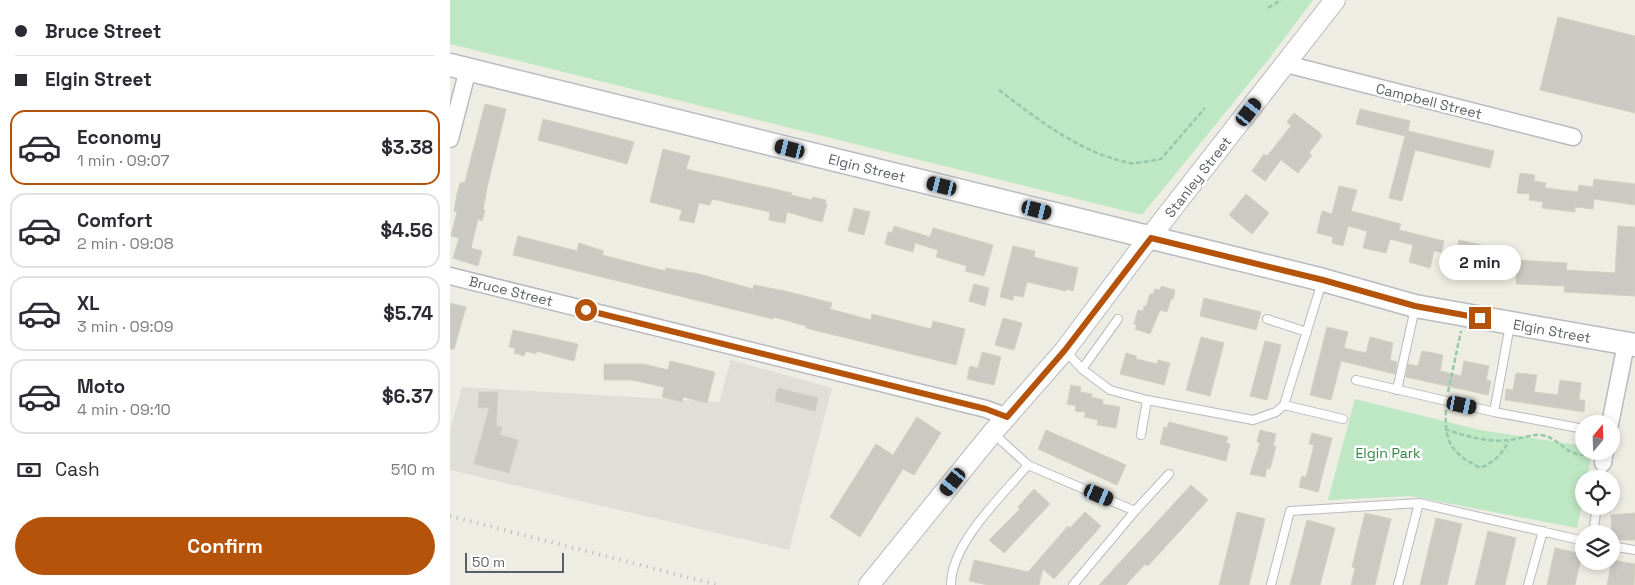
<!DOCTYPE html>
<meta charset="utf-8">
<style>
body{margin:0;font-family:"Space Grotesk",sans-serif;background:#f7f7f7;color:#2b2b33;height:100vh;display:flex;flex-direction:column;font-size:19px;white-space:nowrap}
*{box-sizing:border-box;margin:0}
p{font-size:16px;color:#7c7c81}
.icon{flex:none;width:28px;height:28px;fill:none;stroke:currentColor;stroke-width:2;stroke-linecap:round;stroke-linejoin:round}
.map{position:relative;flex:1;overflow:hidden}
.sheet{display:flex;flex-direction:column;background:#fff;width:450px}
.sheet>*{flex:none}
.hud{display:grid;align-content:center;height:110px;padding:0 15px;background:#fff}
.needle{width:32px;rotate:19deg}
.controls{position:absolute;left:1125px;top:415px;display:grid;gap:10px}
.controls a{display:grid;place-items:center;width:45px;height:45px;border-radius:50%;background:#fff;box-shadow:0 2px 8px #0003;font-size:25px}
.scale{position:absolute;left:15px;bottom:12px;width:99px;box-sizing:border-box;padding-left:5px;border:2px solid #5b5e64;border-top:0;font-size:14px;line-height:18px;white-space:nowrap;color:#5b5e64;-webkit-text-stroke:4px #fff;paint-order:stroke}
.end{position:absolute;width:22px;height:22px;margin:-11px;border:6px solid #b45309;background:#fff;box-shadow:0 0 0 2px #fff}
.from{border-radius:50%}
.bubble{position:absolute;height:35px;border-radius:18px;background:#fff;box-shadow:0 2px 8px #0003;font-size:16px;font-weight:800;line-height:35px;text-align:center}
.car{position:absolute;width:15px;height:30px;margin:-15px -8px;border-radius:6px;box-shadow:0 0 4px 1px #0007;background:linear-gradient(#222 24%,#8ab4d8 0 40%,#222 0 76%,#8ab4d8 0 86%,#222 0)}
.hud b{display:flex;align-items:center;gap:18px;height:48px;font-size:19px}
.hud b+b{border-top:1px solid #e1e1e2}
.hud i{width:12px;height:12px;background:#2b2b33}
ul{padding:0;list-style:none}
li{display:flex;align-items:center;gap:15px;height:75px;margin:0 10px 8px;padding:0 5px;border:2px solid #e1e1e2;border-radius:15px}
li div{flex:1}
li b{display:block;font-size:19px}
li em{font-style:normal;font-weight:800}
li.active{border-color:#b45309}
li>.icon{width:45px;height:45px;stroke-width:1.5}
.pay{display:flex;align-items:center;gap:12px;height:55px;padding:0 15px;font-size:19px}
.pay p{margin-inline-start:auto}
.primary-button{display:flex;gap:10px;margin-top:auto;padding:10px 15px}
.primary-button a{flex:1;height:58px;border-radius:30px;background:#b45309;color:#fff;font-size:20px;font-weight:800;line-height:58px;text-align:center}
main{display:flex;flex:1;min-height:0}
.map>svg:first-child{display:block}
</style>
<main>
<section class="sheet">
<div class="hud">
<b><i class="from"></i>Bruce Street</b>
<b><i></i>Elgin Street</b>
</div>
<ul>
<li class="active"><svg class="icon" aria-label="car" viewBox="0 0 24 24"><path d="M5 17H2v-5l4-1 3-4h7l3 4 3 1v5h-3M9 17h6M6 11h13"/><circle cx="7" cy="17" r="2"/><circle cx="17" cy="17" r="2"/></svg><div><b>Economy</b><p>1 min · 09:07</p></div><em>$3.38</em></li>
<li><svg class="icon" aria-label="car" viewBox="0 0 24 24"><path d="M5 17H2v-5l4-1 3-4h7l3 4 3 1v5h-3M9 17h6M6 11h13"/><circle cx="7" cy="17" r="2"/><circle cx="17" cy="17" r="2"/></svg><div><b>Comfort</b><p>2 min · 09:08</p></div><em>$4.56</em></li>
<li><svg class="icon" aria-label="car" viewBox="0 0 24 24"><path d="M5 17H2v-5l4-1 3-4h7l3 4 3 1v5h-3M9 17h6M6 11h13"/><circle cx="7" cy="17" r="2"/><circle cx="17" cy="17" r="2"/></svg><div><b>XL</b><p>3 min · 09:09</p></div><em>$5.74</em></li>
<li><svg class="icon" aria-label="car" viewBox="0 0 24 24"><path d="M5 17H2v-5l4-1 3-4h7l3 4 3 1v5h-3M9 17h6M6 11h13"/><circle cx="7" cy="17" r="2"/><circle cx="17" cy="17" r="2"/></svg><div><b>Moto</b><p>4 min · 09:10</p></div><em>$6.37</em></li>
</ul>
<div class="pay"><svg class="icon" aria-label="cash" viewBox="0 0 24 24"><path d="M3 7h18v10H3z"/><circle cx="12" cy="12" r="2"/></svg>Cash<p>510 m</p></div>
<div class="primary-button"><a>Confirm</a></div>
</section>
<div class="map">
<svg width="1185" height="585" viewBox="0 0 1185 585">
<rect width="100%" height="100%" fill="#eeede3"/>
<path fill="#dfded7" d="M281,360l101,28 -43,162 -339,-80v-39l12,-44 257,15z"/>
<path fill="#bee7c3" d="M0,0h863l-45,60 -126,155 -692,-171z
M905,399l125,31 104,16v5h8l-5,28h-3v16l-7,33 -167,-32 -82,4z"/>
<path fill="#cbcac2" stroke="#d3d0c1" d="M1108,17l77,19v77l-95,-23z
M35,104l21,5 -19,79 -4,22h2l-3,11 -4,-2 -7,29 11,3 -4,15 -25,-8 6,-20 -8,-2 6,-24 -3,-1 3,-17 3,-11 5,-1z
M910,109l50,12 -2,10 86,20 -4,17 -75,-18 -13,51 -13,-3 16,-62 -49,-12z
M844,113l25,19 3,4 -13,17 3,2 -14,18 -17,-13 -16,21 -13,-10 12,-17 3,2 24,-30 -4,-4z
M93,119l91,23 -7,22 -89,-24z
M213,149l27,7 -4,13 106,24 -1,2 21,5 1,-3 13,3 -1,3 2,1 -5,18 -35,-10 -2,11 -16,-3 1,-8 -58,-13 -2,6 -11,-2 -5,20 -15,-3 3,-10 -32,-8z
M1070,173l15,2 -1,6 12,2 -1,5 33,4 1,-7 14,2 1,-8 41,5v21l-41,-6 -1,10 -18,-2v5l-33,-4 1,-6 -14,-2 1,-6 -13,-1z
M889,186l18,4 -6,21 50,13 -2,6 45,11 -3,11 -7,-1 -4,17 -21,-6 4,-17 -23,-6 -4,14 -23,-5 4,-17 -19,-5 -5,20 -11,-3 1,-6 -16,-4 5,-22 10,3z
M796,194l23,19 -17,21 -23,-19z
M404,208l16,4 -6,23 -16,-4z
M444,226l36,11 3,-9 60,17 -9,31 -19,-5 2,-5 -31,-9 2,-7 -23,-7 -2,9 -28,-8 3,-12 4,1z
M1168,226l17,1v69l-71,-4 1,-6 -49,-2 1,-24 50,3 -1,7 49,3z
M68,236l59,15 2,-8 25,8 -2,4 35,9 28,7 1,-3 33,6 54,15 1,-4 31,6 47,12 -2,6 41,11 1,-6 59,15 2,-8 32,8 -9,36 -150,-37v-2l-32,-9 -1,2 -25,-6 -235,-58z
M1009,240l35,8 -2,11 -7,-1 -4,16 -22,-5 4,-18 -6,-1z
M563,246l22,5 -1,6 44,11 -5,23 -6,-2 -1,2 -39,-9 -4,15 -9,-2 -1,5 -13,-3z
M524,284l15,4 -4,18 -16,-5z
M711,286l14,4 -2,9h-2l-4,13 -7,-2 -10,24 -15,-5 2,-4 -3,-1 4,-14 5,1 1,-5 2,1 4,-13h3l2,-5 5,1z
M754,298l57,14 -5,18 -56,-14z
M0,303l16,4 -12,42h-4z
M553,318l19,5 -8,27 -19,-5z
M877,327l21,5 -4,16 22,5 4,-16 23,6 -3,17 7,2 -2,12 -54,-13 -10,39 -21,-5z
M63,330l65,14 -4,17 -38,-10v3l-10,-3 -2,5 -10,-3 1,-5 -6,-1z
M751,337l23,6 -14,53 -24,-6z
M815,341l16,4 -14,55 -17,-4z
M972,351l21,4 -3,16 21,5 3,-15 25,5 -3,14 5,1 -3,14 -82,-18 2,-13 10,2z
M532,352l19,5 -7,28 -27,-6 3,-13 8,2z
M676,353l10,3v3l21,5 1,-4 12,3 -6,22 -44,-11z
M220,361l45,11 -8,31 -24,-6 -1,5 -20,-5 2,-10 -32,-7h-28v-16h40l24,6z
M1066,373l21,2 -3,17 24,3 2,-15 21,3 -2,17h6l-1,12 -79,-12 1,-11 7,1z
M621,385l10,2 -1,5 12,2 -1,3 12,3 -1,4 18,3 -4,21 -19,-3 1,-5 -14,-3 2,-5 -11,-1 1,-5 -9,-2z
M328,388l40,10 -3,13 -40,-10z
M29,392h19l-2,34 6,1 -2,8 18,5 -9,33 -35,-9 15,-56 -11,-1z
M467,417l24,16 -27,42 -11,-6 -43,68 -30,-20 46,-73 17,11z
M719,422l59,15 -2,6 4,1 -4,17 -66,-17 4,-17 3,1z
M596,430l80,35 -9,20 -79,-36z
M810,430l16,4 -3,12h3l-6,23 -3,-1 -2,9 -15,-3 10,-31 -3,-1z
M862,433l20,5 -14,54 -19,-5 3,-11 4,1 8,-32 -5,-1z
M741,485l17,15 -60,66 -3,-2 -19,21h-27z
M584,489l16,15 -46,49 -15,-13 31,-31 -2,-2z
M635,512l16,14 -47,53 -11,-10 -4,16h-51l-19,-4 5,-21 54,12 40,-46 2,2z
M787,512l28,7 -16,66h-30z
M915,513l26,6 -16,66h-24l4,-17 -3,-1z
M1185,513v27h-23l-1,-25z
M986,518l26,6 -15,61h-27z
M857,520l28,8 -15,57h-30z
M1038,531l28,7 -11,47h-30z
M1105,548l27,6 -7,31h-28z
M1162,560l23,4 -1,21h-27z"/>
<g fill="none" stroke-linecap="round" stroke-linejoin="round">
<g stroke="#b8bac0" stroke-width="10">
<path id="service" d="M817,319l40,13
M615,350l17,19 28,21 37,10 106,20 23,-8 8,-7 38,-123
M632,369l36,-50
M906,380l138,32 90,17
M947,390l18,-82
M834,405l59,14
M1044,412l16,-87
M544,434l34,31 107,46
M691,435l6,-35
M1151,479l2,-16
M1143,534l4,-28
M1161,546l24,4
M501,585c0,-42 51,-89 77,-120
M623,585l62,-74 34,-37
M821,585l19,-74 129,-8 165,38
M948,585l21,-82
M1078,585l15,-54"/>
</g>
<g stroke="#b8bac0" stroke-width="19">
<path id="minor" d="M836,64l287,73
M0,139l18,-70
M0,276l536,133 21,8
M1160,424l16,-80
M1153,463l2,-12"/>
</g>
<g stroke="#b8bac0" stroke-width="22">
<path id="tertiary" d="M419,585l124,-153 72,-82 71,-95 199,-255"/>
</g>
<g stroke="#b8bbc2" stroke-width="25">
<path id="secondary" d="M0,65l873,215 92,26 220,39"/>
</g>
<path stroke="#96c9ab" stroke-width="2.5" stroke-dasharray="5 2.5" stroke-linecap="butt" d="M818,8l13,-8
M549,90c40,30 81,63 131,73 9,1 22,-3 31,-4l44,-51
M998,392l13,-61
M996,410c-2,33 6,43 34,58 15,-6 22,-14 29,-27
M995,429c20,7 43,14 65,11 10,-1 22,-6 31,-5 21,3 24,24 50,19"/>
<use href="#service" stroke="#fff" stroke-width="8"/>
<use href="#minor" stroke="#fff" stroke-width="16"/>
<use href="#tertiary" stroke="#fff" stroke-width="20"/>
<use href="#secondary" stroke="#fff" stroke-width="22"/>
<path stroke="#b4b5b5" stroke-width="4" stroke-dasharray="1 6" stroke-linecap="butt" d="M0,516l268,69"/>
</g>
<g fill="none" stroke-linecap="round" stroke-linejoin="round">
<path stroke="#b45309" stroke-width="6" d="M136,310l400,99 21,8 58,-67 86,-112 172,42 92,26 65,12"/>
</g>
<g text-anchor="middle" stroke-width="5" stroke-linejoin="round" paint-order="stroke">
<g font-size="14" fill="#5b5e64" stroke="#fff">
<text transform="translate(979 101) rotate(14)" y="5">Campbell Street</text>
<text transform="translate(417 168) rotate(14)" y="5">Elgin Street</text>
<text transform="translate(748 177) rotate(-52)" y="5">Stanley Street</text>
<text transform="translate(61 291) rotate(14)" y="5">Bruce Street</text>
<text transform="translate(1102 331) rotate(10)" y="5">Elgin Street</text>
</g>
<g font-size="14" fill="#30863f" stroke="#fff">
<text x="938" y="458">Elgin Park</text>
</g>
</g>
</svg>
<div class="controls">
<a><svg class="needle" viewBox="-14 -14 28 28"><path d="M0-13l5 13h-10z" fill="#e53935"/><path d="M0 13l5-13h-10z" fill="#7c7c81"/></svg></a>
<a><svg class="icon" aria-label="locate" viewBox="0 0 24 24"><circle cx="12" cy="12" r="6"/><path d="M12 2v4M12 18v4M2 12h4M18 12h4"/></svg></a>
<a><svg class="icon" aria-label="layers" viewBox="0 0 24 24"><path d="M12 4l9 5-9 5-9-5zM3 14l9 5 9-5"/></svg></a>
</div>
<div class="scale">50 m</div>
<i class="end from" style="left:136px;top:310px"></i>
<i class="end" style="left:1030px;top:318px"></i>
<div class="bubble" style="left:989px;top:245px;width:82px">2 min</div>
<i class="car" style="left:799px;top:112px;rotate:38deg"></i>
<i class="car" style="left:340px;top:149px;rotate:284deg"></i>
<i class="car" style="left:492px;top:186px;rotate:284deg"></i>
<i class="car" style="left:587px;top:210px;rotate:104deg"></i>
<i class="car" style="left:1012px;top:405px;rotate:102deg"></i>
<i class="car" style="left:503px;top:482px;rotate:219deg"></i>
<i class="car" style="left:649px;top:495px;rotate:113deg"></i>
</div>
</main>
